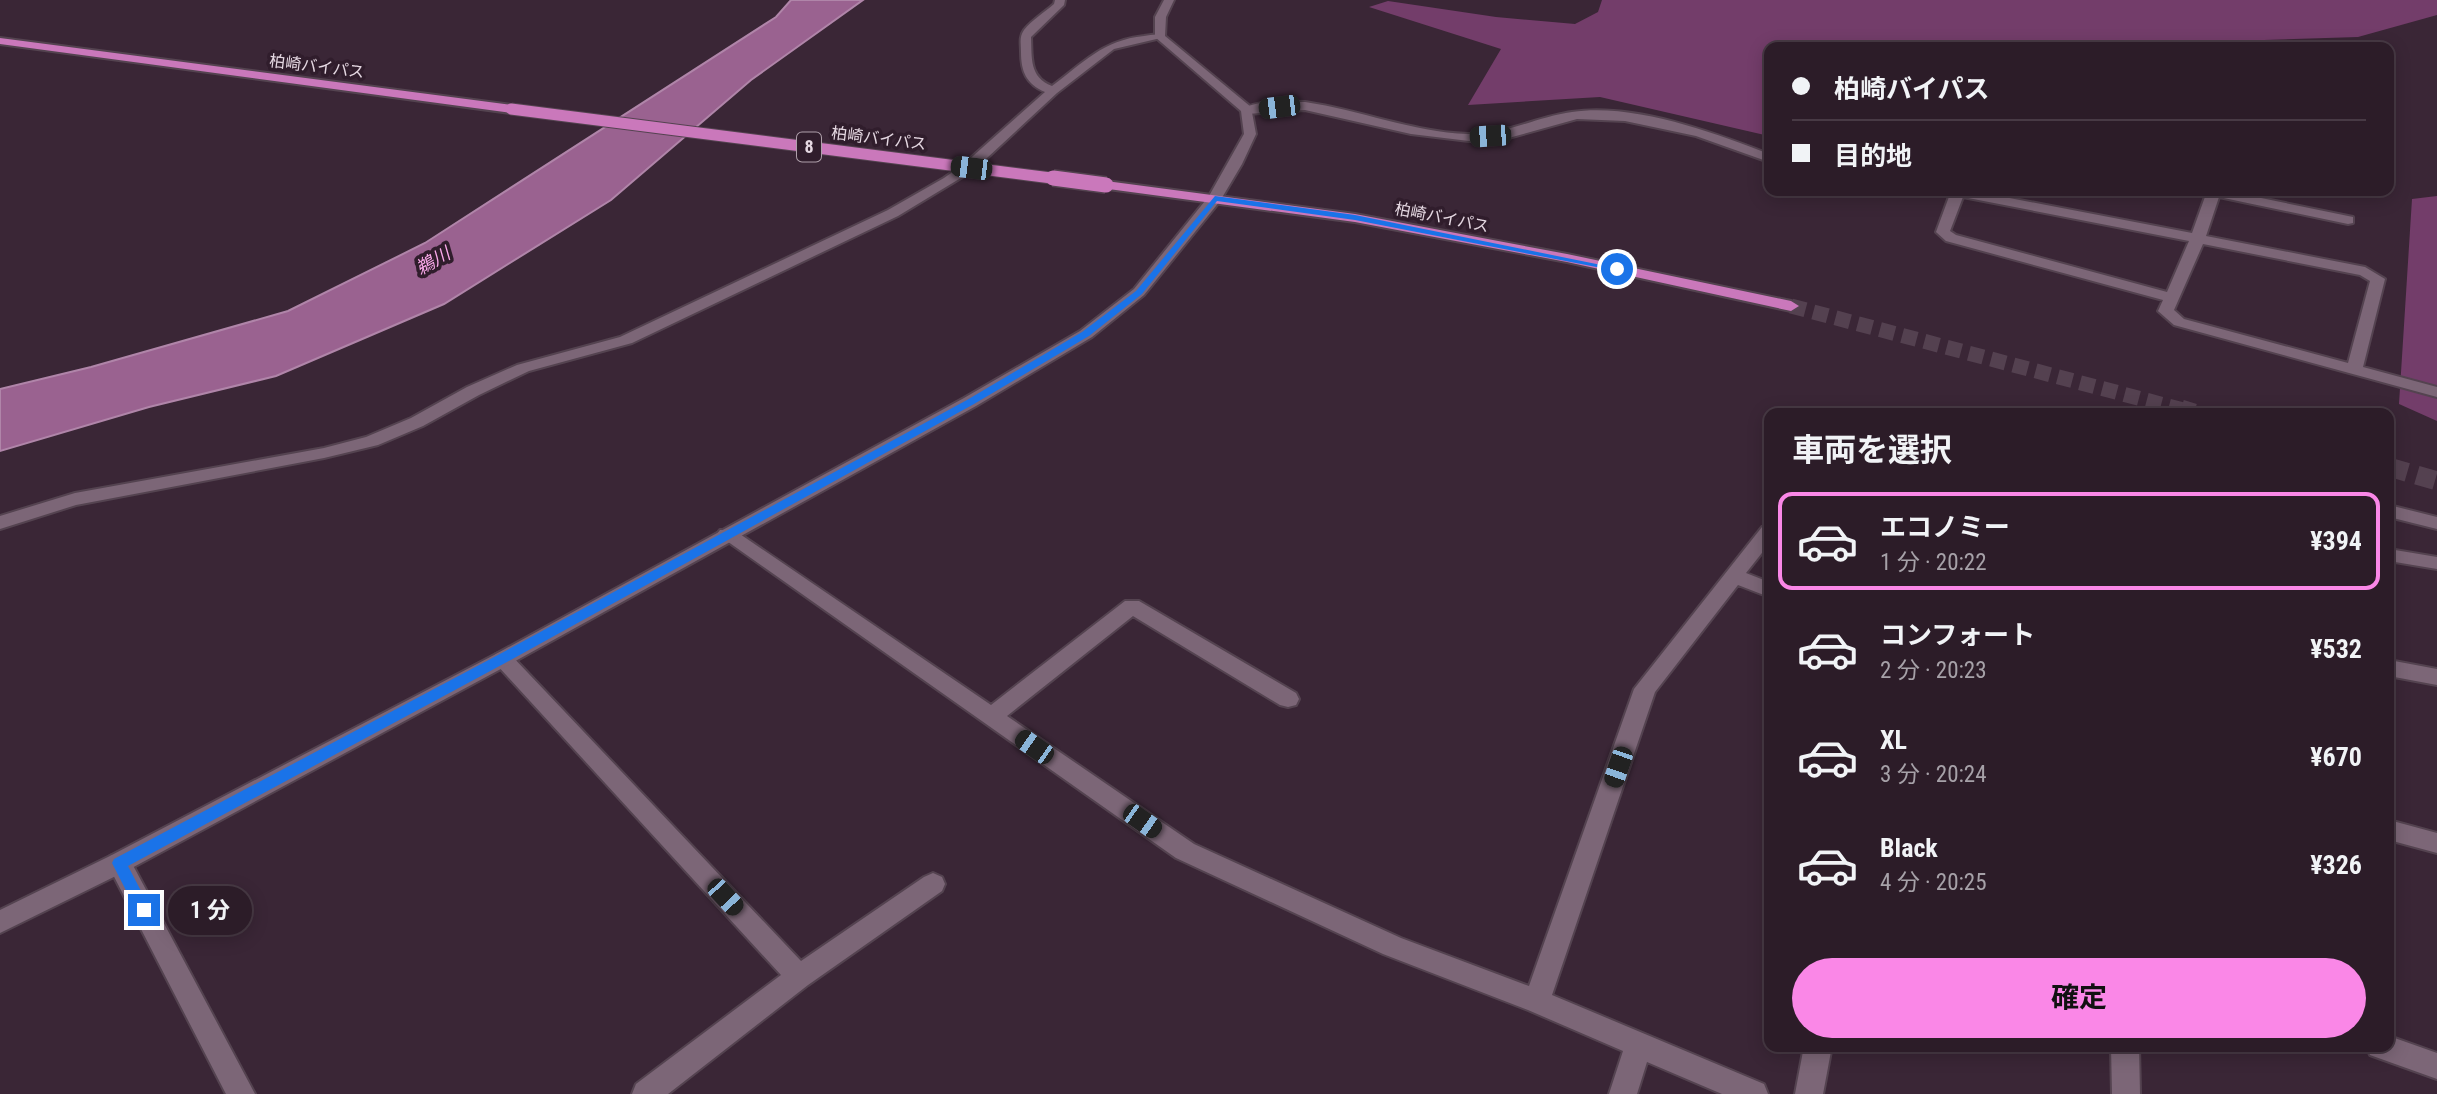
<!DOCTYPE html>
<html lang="ja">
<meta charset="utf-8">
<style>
body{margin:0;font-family:"Roboto Condensed","Noto Sans JP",sans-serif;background:#342530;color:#f1f3f6;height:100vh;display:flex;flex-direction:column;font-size:26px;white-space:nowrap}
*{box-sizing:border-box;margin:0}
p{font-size:23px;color:#a6a1a8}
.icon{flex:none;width:38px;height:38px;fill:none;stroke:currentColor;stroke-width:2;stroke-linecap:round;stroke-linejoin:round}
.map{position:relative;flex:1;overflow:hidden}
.side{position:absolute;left:1764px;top:408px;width:630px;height:644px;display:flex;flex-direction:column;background:#2c1c28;border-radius:14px;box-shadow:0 4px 18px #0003,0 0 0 2px #483a45}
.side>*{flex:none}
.top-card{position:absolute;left:1764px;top:42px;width:630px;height:154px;border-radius:14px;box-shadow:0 4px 18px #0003,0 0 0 2px #483a45;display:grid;align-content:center;height:154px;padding:0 28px;background:#2c1c28}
.end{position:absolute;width:32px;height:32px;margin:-16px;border:9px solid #1a73e8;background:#fff;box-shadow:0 0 0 4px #fff}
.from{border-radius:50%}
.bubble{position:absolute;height:49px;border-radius:24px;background:#2c1c28;box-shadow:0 4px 18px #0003,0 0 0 2px #483a45;font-size:23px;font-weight:700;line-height:49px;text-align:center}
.car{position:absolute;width:21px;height:42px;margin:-21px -10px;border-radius:9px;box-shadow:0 0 5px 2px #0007;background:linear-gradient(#222 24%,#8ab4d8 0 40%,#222 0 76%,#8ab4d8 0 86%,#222 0)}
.top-card b{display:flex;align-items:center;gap:24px;height:66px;font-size:26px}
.top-card b+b{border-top:2px solid #483a45}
.top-card i{width:18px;height:18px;background:#f1f3f6}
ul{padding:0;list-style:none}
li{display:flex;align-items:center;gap:21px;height:98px;margin:0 14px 10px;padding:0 14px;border:4px solid transparent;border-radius:14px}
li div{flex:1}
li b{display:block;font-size:26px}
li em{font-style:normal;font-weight:700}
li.active{border-color:#fa87e7}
li>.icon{width:63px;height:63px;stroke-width:1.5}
h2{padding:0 28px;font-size:32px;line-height:84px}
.button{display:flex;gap:14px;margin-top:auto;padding:14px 28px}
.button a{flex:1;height:80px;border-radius:42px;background:#fa87e7;color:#111;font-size:28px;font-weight:700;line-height:80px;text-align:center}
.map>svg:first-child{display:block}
</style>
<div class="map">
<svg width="2437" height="1094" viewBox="0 0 2437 1094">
<rect width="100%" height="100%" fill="#3a2636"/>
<path fill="#733d6a" d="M1602,0h835v15l-79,22 -322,10h-267v89l-169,-39 -132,8 33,-56 -132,-42 19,-6 108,16 79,7 23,-12z
M2437,196v225l-38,-17 13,-205z"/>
<path fill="#9a6290" stroke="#b085a9" stroke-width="2" d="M791,0h72l-112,80 -140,120 -167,104 -168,72 -127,31 -149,44v-62l91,-22 197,-56 137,-68 351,-226z"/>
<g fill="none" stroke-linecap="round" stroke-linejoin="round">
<path stroke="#544150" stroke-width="15" stroke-dasharray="15 8" stroke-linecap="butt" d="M1791,306l396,105"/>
<path stroke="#544150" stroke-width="19" stroke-dasharray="19 10" stroke-linecap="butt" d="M2181,409l13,4
M2389,467l48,14"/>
<g stroke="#544350" stroke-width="4">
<path id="minor" d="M1055,0h10l-1,5 -33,32c1,21 -2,40 21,49 31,-23 51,-46 92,-50 8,-1 15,-3 21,1l-51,12 -57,44 -83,77 -76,46 -266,127 -103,28 -50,24 -56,31 -45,19 -54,13 -248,47 -76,24v-13l75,-23 249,-45 42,-11 45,-19 56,-31 50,-22 103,-28 268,-127 56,-32 20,-14 81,-72c-19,-8 -24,-21 -24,-40 0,-8 -2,-15 3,-22 8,-10 21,-18 30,-26z
M1305,102c55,8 107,30 163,32 37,1 68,-17 104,-22 62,-9 140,20 197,42v8l-73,-26 -71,-15 -48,-2 -72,20 -36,2 -58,-7 -106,-24 -58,4 -6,-4c14,-10 46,-9 64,-8z
M1947,191h26l219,42 14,-39 -4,-3h25l126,26v6l-5,1 -129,-27 -13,39 159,31 20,12 -22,88 74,20v10l-263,-72 -16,-14 5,-11 -217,-59 -10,-9 14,-38zM1963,197l226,44 -22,51 -211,-57 -6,-4zM2203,244l157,31 10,6 -22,82 -164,-44 -10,-9z
M2389,505l48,12v12l-48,-12z
M1769,525v19l-23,29 23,9v15l-31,-12 -83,107 -103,303 212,89 4,10h-46l-75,-32 -10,32h-28l14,-43 -95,-41 -145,-56 -207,-96 -459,-324 3,-4h14l257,175 134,-104h14l157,92 3,6 -3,6 -8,2 -8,-2 -147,-89 -126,100 187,128 207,94 128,48 105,-297 128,-162z
M2389,549l48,8v12l-48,-8z
M503,651l7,3 291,307 123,-84 9,-4 9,4 3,7 -3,7 -134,94 -140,109h-36l4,-10 145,-109 -285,-311 -4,-5 4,-5z
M2389,660l48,9v16l-48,-9z
M2389,820l48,13v20l-48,-13z
M119,853l9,3 127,238h-29l-119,-231 3,-7z
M2389,1036l48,17v26l-67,-24 -4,-9h23z
M1804,1046h28l-9,48h-28z
M2111,1046h28l1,48h-28z"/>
</g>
<g stroke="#544350" stroke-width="4">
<path id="tertiary" d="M1164,0h10l-8,17 -1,19 86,71 5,27 -14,30 -22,37 -76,94 -52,42 -116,69 -466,258 -382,206 -128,63v-23l110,-54 386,-202 468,-256 116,-67 54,-42 75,-93 35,-62 -3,-23 -86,-74v-20z"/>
</g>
<g stroke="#544350" stroke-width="4">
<path id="trunk" d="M0,38l511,67 6,4 -6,4 -511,-69z
M1106,181l249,33 212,40 224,47 8,5 -8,5 -224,-49 -212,-40 -254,-34 -2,-3z"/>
</g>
<use href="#minor" fill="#7c6677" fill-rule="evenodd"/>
<use href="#tertiary" fill="#7c6677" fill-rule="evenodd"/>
<use href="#trunk" fill="#ca78bb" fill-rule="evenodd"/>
<g stroke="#544350" stroke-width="13" stroke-linecap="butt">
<path id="trunk-bridge-far1" d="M511,109l556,71"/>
</g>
<g stroke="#544350" stroke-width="18" stroke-linecap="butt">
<path id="trunk-bridge" d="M1053,178l53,7"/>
</g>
<use href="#trunk-bridge-far1" stroke="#ca78bb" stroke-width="11"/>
<use href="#trunk-bridge" stroke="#ca78bb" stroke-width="15"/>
</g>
<path fill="#1a73e8" d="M1215,196l140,19 266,54 -4,2 -262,-51 -138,-19 -75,93 -53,42 -115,68 -467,258 -379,204 23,44 -7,6 -6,-2 -26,-51 2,-4 384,-204 469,-255 115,-68 54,-41z"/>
<g text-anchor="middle" stroke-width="7" stroke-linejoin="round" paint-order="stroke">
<g font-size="16" fill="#e5d8e2" stroke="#301d2c">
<text transform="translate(317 66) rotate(7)" y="6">柏崎バイパス</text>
<text transform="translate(879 138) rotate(7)" y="6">柏崎バイパス</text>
<text transform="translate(1442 217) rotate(11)" y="6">柏崎バイパス</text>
</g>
<rect fill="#301d2c" stroke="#afa0ab" stroke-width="2" x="797" y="132.5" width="24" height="29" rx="5"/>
<g font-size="18" font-weight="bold" fill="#e5d8e2">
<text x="809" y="153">8</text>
</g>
<g font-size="18" font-style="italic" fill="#faa9ea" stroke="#301d2c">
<text transform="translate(433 261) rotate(-30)" y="6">鵜川</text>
</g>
</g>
</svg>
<i class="end from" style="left:1617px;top:269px"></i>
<i class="end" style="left:144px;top:910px"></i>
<div class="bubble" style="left:168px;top:886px;width:84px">1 分</div>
<i class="car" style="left:1279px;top:107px;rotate:263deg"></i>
<i class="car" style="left:1490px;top:136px;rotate:266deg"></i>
<i class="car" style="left:971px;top:168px;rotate:277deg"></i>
<i class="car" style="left:1034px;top:747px;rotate:305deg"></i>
<i class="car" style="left:1618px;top:767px;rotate:199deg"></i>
<i class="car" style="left:1142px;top:821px;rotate:125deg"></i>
<i class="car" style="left:725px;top:897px;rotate:137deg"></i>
<div class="top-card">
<b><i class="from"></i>柏崎バイパス</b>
<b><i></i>目的地</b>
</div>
<section class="side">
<h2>車両を選択</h2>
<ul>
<li class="active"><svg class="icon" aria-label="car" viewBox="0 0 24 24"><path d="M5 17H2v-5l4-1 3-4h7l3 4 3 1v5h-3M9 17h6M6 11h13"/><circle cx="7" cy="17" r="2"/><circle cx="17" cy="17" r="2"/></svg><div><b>エコノミー</b><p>1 分 · 20:22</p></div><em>¥394</em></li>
<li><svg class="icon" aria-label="car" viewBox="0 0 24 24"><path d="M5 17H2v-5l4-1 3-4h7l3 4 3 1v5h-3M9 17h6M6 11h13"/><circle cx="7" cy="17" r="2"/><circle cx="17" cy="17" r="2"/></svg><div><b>コンフォート</b><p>2 分 · 20:23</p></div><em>¥532</em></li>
<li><svg class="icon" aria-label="car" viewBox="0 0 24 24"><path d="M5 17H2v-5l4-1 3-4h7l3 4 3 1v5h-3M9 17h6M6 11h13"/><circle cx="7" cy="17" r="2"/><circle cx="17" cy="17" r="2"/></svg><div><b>XL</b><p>3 分 · 20:24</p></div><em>¥670</em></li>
<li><svg class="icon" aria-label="car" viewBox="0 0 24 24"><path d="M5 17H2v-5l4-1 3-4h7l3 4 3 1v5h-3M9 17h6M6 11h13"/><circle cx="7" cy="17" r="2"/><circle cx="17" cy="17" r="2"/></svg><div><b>Black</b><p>4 分 · 20:25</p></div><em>¥326</em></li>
</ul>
<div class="button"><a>確定</a></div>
</section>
</div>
